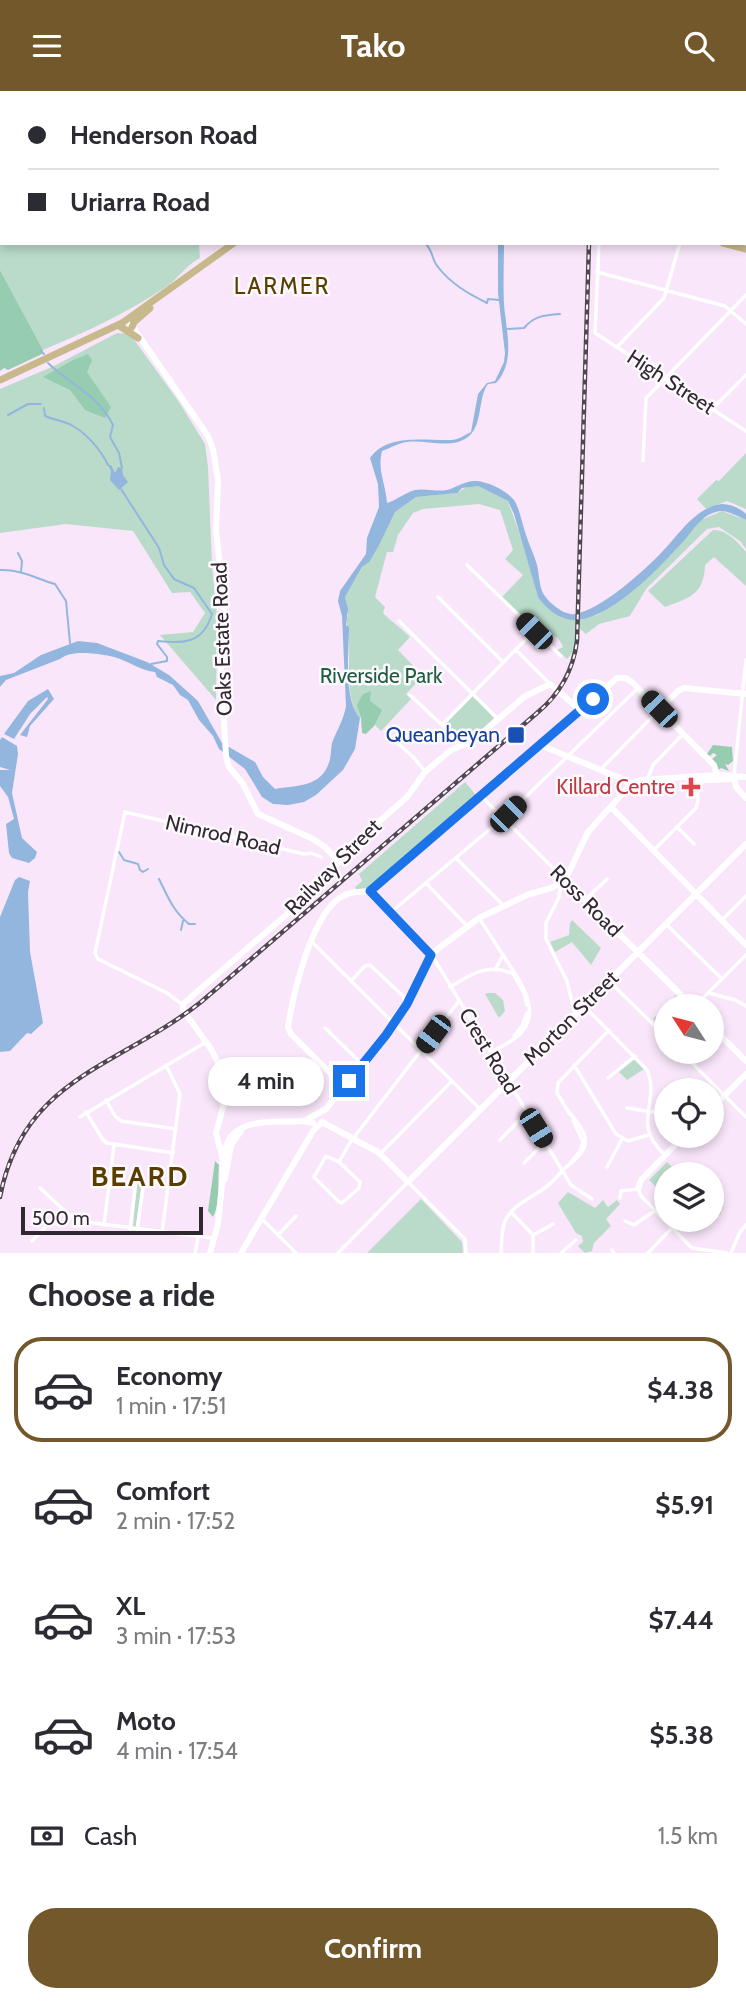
<!DOCTYPE html>
<meta charset="utf-8">
<style>
body{margin:0;font-family:Cabin,sans-serif;background:#f2f2f3;color:#2b2b33;height:100vh;display:flex;flex-direction:column;font-size:26px;white-space:nowrap}
*{box-sizing:border-box;margin:0}
p{font-size:23px;color:#7c7c81}
.icon{flex:none;width:38px;height:38px;fill:none;stroke:currentColor;stroke-width:2;stroke-linecap:round;stroke-linejoin:round}
.map{position:relative;height:1162px;overflow:hidden}
.panel{display:flex;flex-direction:column;background:#fff;flex:1}
.panel>*{flex:none}
.hud{position:absolute;left:0px;top:0px;width:747px;height:154px;box-shadow:0 4px 10px #0003;display:grid;align-content:center;height:154px;padding:0 28px;background:#fff}
.needle{width:46px;rotate:306deg}
.buttons{position:absolute;left:654px;top:903px;display:grid;gap:14px}
.buttons a{display:grid;place-items:center;width:70px;height:70px;border-radius:50%;background:#fff;box-shadow:0 4px 10px #0003;font-size:35px}
.scale{position:absolute;left:21px;bottom:18px;width:182px;box-sizing:border-box;padding-left:7px;border:4px solid #312931;border-top:0;font-size:19px;line-height:24px;white-space:nowrap;color:#312931;-webkit-text-stroke:5px #fdf9fd;paint-order:stroke}
.end{position:absolute;width:32px;height:32px;margin:-16px;border:9px solid #1a73e8;background:#fff;box-shadow:0 0 0 4px #fff}
.from{border-radius:50%}
.bubble{position:absolute;height:49px;border-radius:24px;background:#fff;box-shadow:0 4px 10px #0003;font-size:23px;font-weight:700;line-height:49px;text-align:center}
.car{position:absolute;width:21px;height:42px;margin:-21px -10px;border-radius:9px;box-shadow:0 0 5px 2px #0007;background:linear-gradient(#222 24%,#8ab4d8 0 40%,#222 0 76%,#8ab4d8 0 86%,#222 0)}
.hud b{display:flex;align-items:center;gap:24px;height:66px;font-size:26px}
.hud b+b{border-top:2px solid #e1e1e2}
.hud i{width:18px;height:18px;background:#2b2b33}
ul{padding:0;list-style:none}
li{display:flex;align-items:center;gap:21px;height:105px;margin:0 14px 10px;padding:0 14px;border:4px solid transparent;border-radius:28px}
li div{flex:1}
li b{display:block;font-size:26px}
li em{font-style:normal;font-weight:700}
li.selected{border-color:#72582a}
li>.icon{width:63px;height:63px;stroke-width:1.5}
h2{padding:0 28px;font-size:32px;line-height:84px}
.pay{display:flex;align-items:center;gap:18px;height:77px;padding:0 28px;font-size:26px}
.pay p{margin-inline-start:auto}
.action{display:flex;gap:14px;margin-top:auto;padding:14px 28px}
.action a{flex:1;height:80px;border-radius:28px;background:#72582a;color:#fff;font-size:28px;font-weight:700;line-height:80px;text-align:center}
header{display:flex;justify-content:space-between;align-items:center;height:91px;padding:0 28px;background:#72582a;color:#fff;font-size:32px;font-weight:700}
.map>svg:first-child{display:block}
</style>
<header><svg class="icon" aria-label="menu" viewBox="0 0 24 24"><path d="M4 6h16M4 12h16M4 18h16"/></svg>Tako<svg class="icon" aria-label="search" viewBox="0 0 24 24"><circle cx="10" cy="10" r="6"/><path d="M15 15l6 6"/></svg></header>
<div class="map">
<svg width="746" height="1162" viewBox="0 0 746 1162">
<rect width="100%" height="100%" fill="#f9e6fa"/>
<path fill="#badbc9" d="M0,0h193v2h-191v150h197l1,15c-17,9 -22,22 -37,31 -38,25 -78,43 -120,61l-43,-80z
M117,242l13,1 49,68 26,42 3,23 4,99 5,50 -1,84 -56,-65 33,-3 12,-19 -15,-21 -18,1 -39,-62 -67,-7 -66,9v-144l54,-23z
M746,362v56l-19,-8 -21,8 -9,-10 19,-19 3,1z
M469,395h9l30,15 18,51 12,45 20,18 9,4 10,-1 -3,33 -7,8 -10,-9 6,-3c-4,-10 -10,-13 -20,-16l-3,4 -38,-38 21,-22 -18,-16 8,-9 -13,-40 -21,-6 -56,5 -10,4 -15,22 -5,17h-6l-12,45 10,10 -2,6c9,9 17,14 27,24l-12,13 25,26 -17,18 5,5 -30,32 -14,-14 -7,1c-15,-17 -10,-55 -11,-77 0,-7 -2,-15 -3,-23l2,-2 -3,-19 17,-30 7,-6 26,-49 21,-15 40,-4z
M722,420l24,9v29l-6,-8 -21,-14 -12,2 -61,60 -16,27 -31,8 -13,10 -7,-6v-10l18,-3 36,-25 39,-36 29,-34z
M713,439c13,-1 25,12 33,22v34l-32,-29 -9,8c-1,29 -15,33 -40,42l-17,-16z
M473,605l21,22 -23,22 -9,3 -17,-19z
M465,691l11,13 -107,94h-13l-1,-2 7,-6 -3,-7z
M572,829l29,28 -10,17 -19,-23 -17,10 -5,-10 19,-7 1,-12z
M487,902h8l8,7 2,11 -6,7 -14,-24z
M676,904l11,11h-20v22l-2,2 -12,-11z
M635,968l9,10 -17,11 -8,-8z
M667,1071l12,12h-12v23l-18,-17z
M141,1089l1,2 -6,45h-3l4,-46z
M568,1101l27,16 8,-8 5,7 9,-7 3,4 -14,15 5,7 -17,17 -2,8 -7,2 -7,-7 5,-4 -1,-6 -6,-3 -18,-30z
M712,1103l8,5 3,8 -3,8 -8,4z
M421,1108l41,43 1,11h-96z"/>
<path fill="#96ccaf" d="M0,179l43,80 -1,4 -34,16 -4,-2 -4,3z
M88,263l4,6 -5,12 24,35 -6,11 -20,-8 -15,-20 -27,-13 30,-17z
M371,600l-1,10 12,9 -8,16 -8,8 -4,-1 -1,-16 -4,-12 6,-11z
M713,654l19,2 1,14 -5,4 -3,-1 4,7 -8,-3 -3,2 -7,-10 6,-5 -4,-2 -3,3 -3,-2z
M215,1070l4,4c-2,16 2,37 -6,52l-5,-6z"/>
<path fill="#93b6de" d="M498,152h6c0,20 -1,41 0,61 2,26 12,58 -8,79l-8,1c-9,12 -6,32 -14,46 -14,23 -47,9 -67,12 -9,1 -16,6 -25,9 -5,19 4,34 5,52 10,-3 17,-10 28,-13 10,-2 21,2 32,0 10,-3 19,-10 30,-9 12,1 30,10 37,19 6,9 8,24 12,35 3,10 8,19 11,30 2,8 2,18 5,26 4,10 22,25 33,23 25,-4 68,-42 86,-61 17,-17 34,-46 61,-49 8,0 18,4 24,10v6c-7,-3 -17,-9 -25,-9 -20,2 -28,21 -40,33 -22,24 -78,84 -114,75 -12,-3 -22,-12 -29,-22l-24,-83 -6,-13 -30,-15 -16,2 -5,5 -41,4 -21,15 -17,35 -9,15 -7,5 -17,30 3,12 -2,16 3,2c0,25 -6,72 11,91l-5,31 -12,21 -27,25 -12,7 -16,3 -15,-1 -11,-7 -17,-28 -26,-20 -6,-13 -14,-16 -11,-20 -8,-5 -7,-10 -16,-8 -2,-5c-14,-1 -26,-11 -41,-15 -14,-3 -42,-8 -54,2l-54,21 -6,7v-11l14,-3 27,-18 37,-14 19,2 50,19 22,13 29,26 24,42 33,19 8,15 12,12c22,-4 48,-1 55,-30 1,-5 1,-11 2,-16 5,-13 12,-24 14,-37l-4,-90 -4,-15 2,-10 26,-37 1,-16 12,-31 -1,-23 -8,-26c18,-25 55,-17 81,-18 7,0 14,-5 20,-8l7,-38 9,-11 8,-2 9,-19 1,-9 -7,-60z
M108,374h3l4,8 3,-6 4,1 1,7 5,7 -9,8 -9,-10 1,-9z
M48,598l6,10 -24,27 -3,11 -7,-2 28,-36 -1,-2 -17,17 -16,25 -10,-5 24,-33z
M2,646l15,9 1,8 -6,39 10,45 15,14 -2,6 -6,5 -17,-5 -3,-5 -3,-29 8,-5 -6,-22 -8,-11v-16h10l-10,-3v-27z
M19,786l11,4 -2,11 2,60 13,71 -12,11 -4,-1 -17,18 -10,1v-135l15,-37z"/>
<g fill="none" stroke-linecap="round" stroke-linejoin="round">
<path stroke="#93b6de" stroke-width="2" d="M227,0l2,2
M425,152c9,9 6,16 13,24 13,17 31,27 49,36l1,-4 12,1
M507,238l17,-1c10,-12 20,-13 36,-14
M41,260l3,3
M48,272c23,22 49,31 65,62l-3,12 9,16 3,15
M44,317l1,8c9,4 20,5 28,10 14,8 28,24 35,39
M8,324l20,-11h13
M121,398l38,59 5,17 10,14 20,9 18,26c-9,29 -27,30 -54,27l-1,3 10,13v4l-16,3
M18,462l4,8 -1,11
M0,479c20,-1 37,9 55,14l11,17 4,42
M119,761l5,8 14,4 2,6 3,2 5,-3
M159,788c9,18 14,32 30,45h6
M181,839l2,-9"/>
<path stroke="#fff" stroke-width="3.5" d="M693,0v2
M743,0v2
M596,2v-2
M599,152l-4,90 151,98
M597,181l128,34 21,18
M617,256l47,-49 16,-55
M713,317l33,-33
M643,370l3,-63 100,-103
M467,474l94,91
M438,506l65,65
M399,530l99,98
M516,559l33,33
M410,604l48,45 1,6
M442,634l92,-94
M392,647l21,19 12,14
M601,678l58,-59
M734,685l12,-116
M648,687l5,-13 30,-31
M482,706l81,81
M677,736l17,17
M654,759l42,-42 2,-7 -1,-21
M456,767l48,48
M426,792l41,43
M560,796l-1,10 -13,26v16l21,42 8,34
M370,800l59,62
M585,809l22,-21
M390,822l118,-99 130,-126
M479,827l24,37 -8,15
M722,829l24,-24
M667,834l55,54
M312,851l168,167
M433,866l138,228 21,14
M512,881l12,21 3,12
M351,890l14,-15 5,-1 33,31 2,7
M609,890l58,57
M450,896c20,-12 37,-24 61,-14
M709,902l26,7 11,6
M183,914l-16,-12 -69,-34 -3,-6 30,-141 179,42 7,-1 10,4
M584,915l63,64c14,33 -17,53 18,85
M695,915l51,-51
M325,937l38,37
M514,945l8,-10 5,-13
M681,961l65,65
M490,962c8,-5 17,-9 24,-14 34,-24 4,-60 -11,-84
M574,974l42,69 12,7 21,-6
M608,987l27,-22
M106,1009l9,16 6,5 55,8
M627,1017l26,4 14,-4
M86,1021l17,28 4,3 66,10
M569,1022l-12,-20 1,-10 51,-53
M80,1026l126,-75
M355,1045l104,-135
M500,1049l26,-27
M380,1063l72,-73
M326,1065l13,6 21,20 -1,6 -17,15 -3,-1 -25,-25z
M339,1071l12,-21
M571,1071l9,-11 3,-9 -10,-22
M524,1072l21,-21
M607,1076l15,-28
M40,1097l29,27 9,6 135,17
M620,1107l1,-7 17,-2 3,7 51,52 35,5
M512,1122l21,22v18
M262,1128l34,34
M625,1130l9,4 20,-14
M104,1134l10,-80
M130,1138l6,-48 4,-4 4,4 -7,49
M162,1142l18,-139 -14,-29
M278,1144l18,-19
M533,1144l20,-11
M32,1150l30,-32
M612,1159l2,3
M195,1162l3,-15
M338,1162l70,-71 57,57 1,14
M501,1162c1,-10 0,-23 4,-32 8,-17 28,-24 41,-34 9,-7 15,-16 24,-23 25,-19 16,-32 -2,-53
M561,1162l15,-13
M648,1162l24,-25
M731,1162l9,-21 6,-7"/>
<path stroke="#fff" stroke-width="6" d="M130,232l78,113 5,13 5,31 -2,51 8,70 -3,67 5,88 3,11 14,17 15,30 55,25 12,8 13,14
M659,619l19,-19 6,-3 62,6
M540,654l85,35 6,7
M734,685l2,11 10,11
M689,690l41,-2
M612,717l134,137
M564,788l128,127
M395,930l17,-24 23,-46 44,-33 48,-23 24,-7 10,-5 8,-11 19,-40 44,-49 9,-3 76,-5 29,2
M712,936l34,34
M344,996l-53,-53 -3,-7c5,-32 24,-118 57,-132 8,-4 18,-3 26,-4l246,-213h9l7,5 81,82 3,10
M712,1017l34,-34
M306,1029l20,-11 60,-74 11,-18
M322,1031l28,15
M355,1049l23,12 30,30 338,-338
M224,1066c3,-42 48,-34 80,-36l9,2
M223,1086l-1,-21 -6,-23 10,-37 -2,-21 -13,-26 -28,-39v-6l140,-121 27,-36 57,-50 18,-25 26,-22 23,-10 50,-43 26,-13 30,26
M225,1088l6,-34 10,-14
M638,1098l3,-9 43,-44
M210,1162l8,-29 5,-49
M241,1162l72,-122 9,-9"/>
<path stroke="#c7b98b" stroke-width="7" d="M211,0l1,2
M723,152l23,6
M118,234l20,13
M132,236l2,-5 16,-14
M0,289l122,-57 112,-80"/>
<g stroke="#514751" stroke-width="4.5">
<path id="rail" d="M579,0v2
M0,1106c23,-120 119,-130 201,-195l336,-289c23,-19 36,-42 40,-72l12,-398"/>
</g>
<use href="#rail" stroke="#fdf9fd" stroke-width="2" stroke-dasharray="5" stroke-linecap="butt"/>
</g>
<g fill="none" stroke-linecap="round" stroke-linejoin="round">
<path stroke="#1a73e8" stroke-width="9" d="M349,990l37,-46 21,-31 24,-49 -61,-64 223,-192"/>
</g>
<rect fill="#1a4fb4" stroke="#fdf9fd" stroke-width="2.5" x="507" y="635" width="18" height="18" rx="3.5"/>
<path fill="#e0444e" stroke="#fdf9fd" stroke-width="2.5" d="M687.5 685.5h7v7h7v7h-7v7h-7v-7h-7v-7h7z"/>
<g text-anchor="middle" stroke-width="5" stroke-linejoin="round" paint-order="stroke">
<g font-size="21" fill="#312931" stroke="#fdf9fd">
<text transform="translate(671 291) rotate(33)" y="7">High Street</text>
<text transform="translate(222 548) rotate(-92)" y="7">Oaks Estate Road</text>
<text transform="translate(223 744) rotate(13)" y="7">Nimrod Road</text>
<text transform="translate(333 776) rotate(-45)" y="7">Railway Street</text>
<text transform="translate(586 810) rotate(45)" y="7">Ross Road</text>
<text transform="translate(571 927) rotate(-45)" y="7">Morton Street</text>
<text transform="translate(489 960) rotate(59)" y="7">Crest Road</text>
</g>
<g font-size="21" fill="#1f5e43" stroke="#fdf9fd">
<text x="381" y="592">Riverside Park</text>
</g>
<g font-size="21" fill="#164399" stroke="#fdf9fd" text-anchor="end">
<text x="500" y="651">Queanbeyan</text>
</g>
<g font-size="21" fill="#be3a42" stroke="#fdf9fd" text-anchor="end">
<text x="675" y="703">Killard Centre</text>
</g>
<g font-size="23" letter-spacing="2" fill="#5a3e00" stroke="#fdf9fd">
<text x="282" y="203">LARMER</text>
</g>
<g font-size="28" font-weight="bold" letter-spacing="2" fill="#5a3e00" stroke="#fdf9fd">
<text x="140" y="1095">BEARD</text>
</g>
</g>
</svg>
<div class="buttons">
<a><svg class="needle" viewBox="-14 -14 28 28"><path d="M0-13l5 13h-10z" fill="#e53935"/><path d="M0 13l5-13h-10z" fill="#7c7c81"/></svg></a>
<a><svg class="icon" aria-label="locate" viewBox="0 0 24 24"><circle cx="12" cy="12" r="6"/><path d="M12 2v4M12 18v4M2 12h4M18 12h4"/></svg></a>
<a><svg class="icon" aria-label="layers" viewBox="0 0 24 24"><path d="M12 4l9 5-9 5-9-5zM3 14l9 5 9-5"/></svg></a>
</div>
<div class="scale">500 m</div>
<i class="end from" style="left:593px;top:608px"></i>
<i class="end" style="left:349px;top:990px"></i>
<div class="bubble" style="left:208px;top:966px;width:116px">4 min</div>
<i class="car" style="left:534px;top:540px;rotate:315deg"></i>
<i class="car" style="left:659px;top:618px;rotate:316deg"></i>
<i class="car" style="left:508px;top:723px;rotate:45deg"></i>
<i class="car" style="left:433px;top:943px;rotate:217deg"></i>
<i class="car" style="left:536px;top:1037px;rotate:148deg"></i>
<div class="hud">
<b><i class="from"></i>Henderson Road</b>
<b><i></i>Uriarra Road</b>
</div>
</div>
<section class="panel">
<h2>Choose a ride</h2>
<ul>
<li class="selected"><svg class="icon" aria-label="car" viewBox="0 0 24 24"><path d="M5 17H2v-5l4-1 3-4h7l3 4 3 1v5h-3M9 17h6M6 11h13"/><circle cx="7" cy="17" r="2"/><circle cx="17" cy="17" r="2"/></svg><div><b>Economy</b><p>1 min · 17:51</p></div><em>$4.38</em></li>
<li><svg class="icon" aria-label="car" viewBox="0 0 24 24"><path d="M5 17H2v-5l4-1 3-4h7l3 4 3 1v5h-3M9 17h6M6 11h13"/><circle cx="7" cy="17" r="2"/><circle cx="17" cy="17" r="2"/></svg><div><b>Comfort</b><p>2 min · 17:52</p></div><em>$5.91</em></li>
<li><svg class="icon" aria-label="car" viewBox="0 0 24 24"><path d="M5 17H2v-5l4-1 3-4h7l3 4 3 1v5h-3M9 17h6M6 11h13"/><circle cx="7" cy="17" r="2"/><circle cx="17" cy="17" r="2"/></svg><div><b>XL</b><p>3 min · 17:53</p></div><em>$7.44</em></li>
<li><svg class="icon" aria-label="car" viewBox="0 0 24 24"><path d="M5 17H2v-5l4-1 3-4h7l3 4 3 1v5h-3M9 17h6M6 11h13"/><circle cx="7" cy="17" r="2"/><circle cx="17" cy="17" r="2"/></svg><div><b>Moto</b><p>4 min · 17:54</p></div><em>$5.38</em></li>
</ul>
<div class="pay"><svg class="icon" aria-label="cash" viewBox="0 0 24 24"><path d="M3 7h18v10H3z"/><circle cx="12" cy="12" r="2"/></svg>Cash<p>1.5 km</p></div>
<div class="action"><a>Confirm</a></div>
</section>
